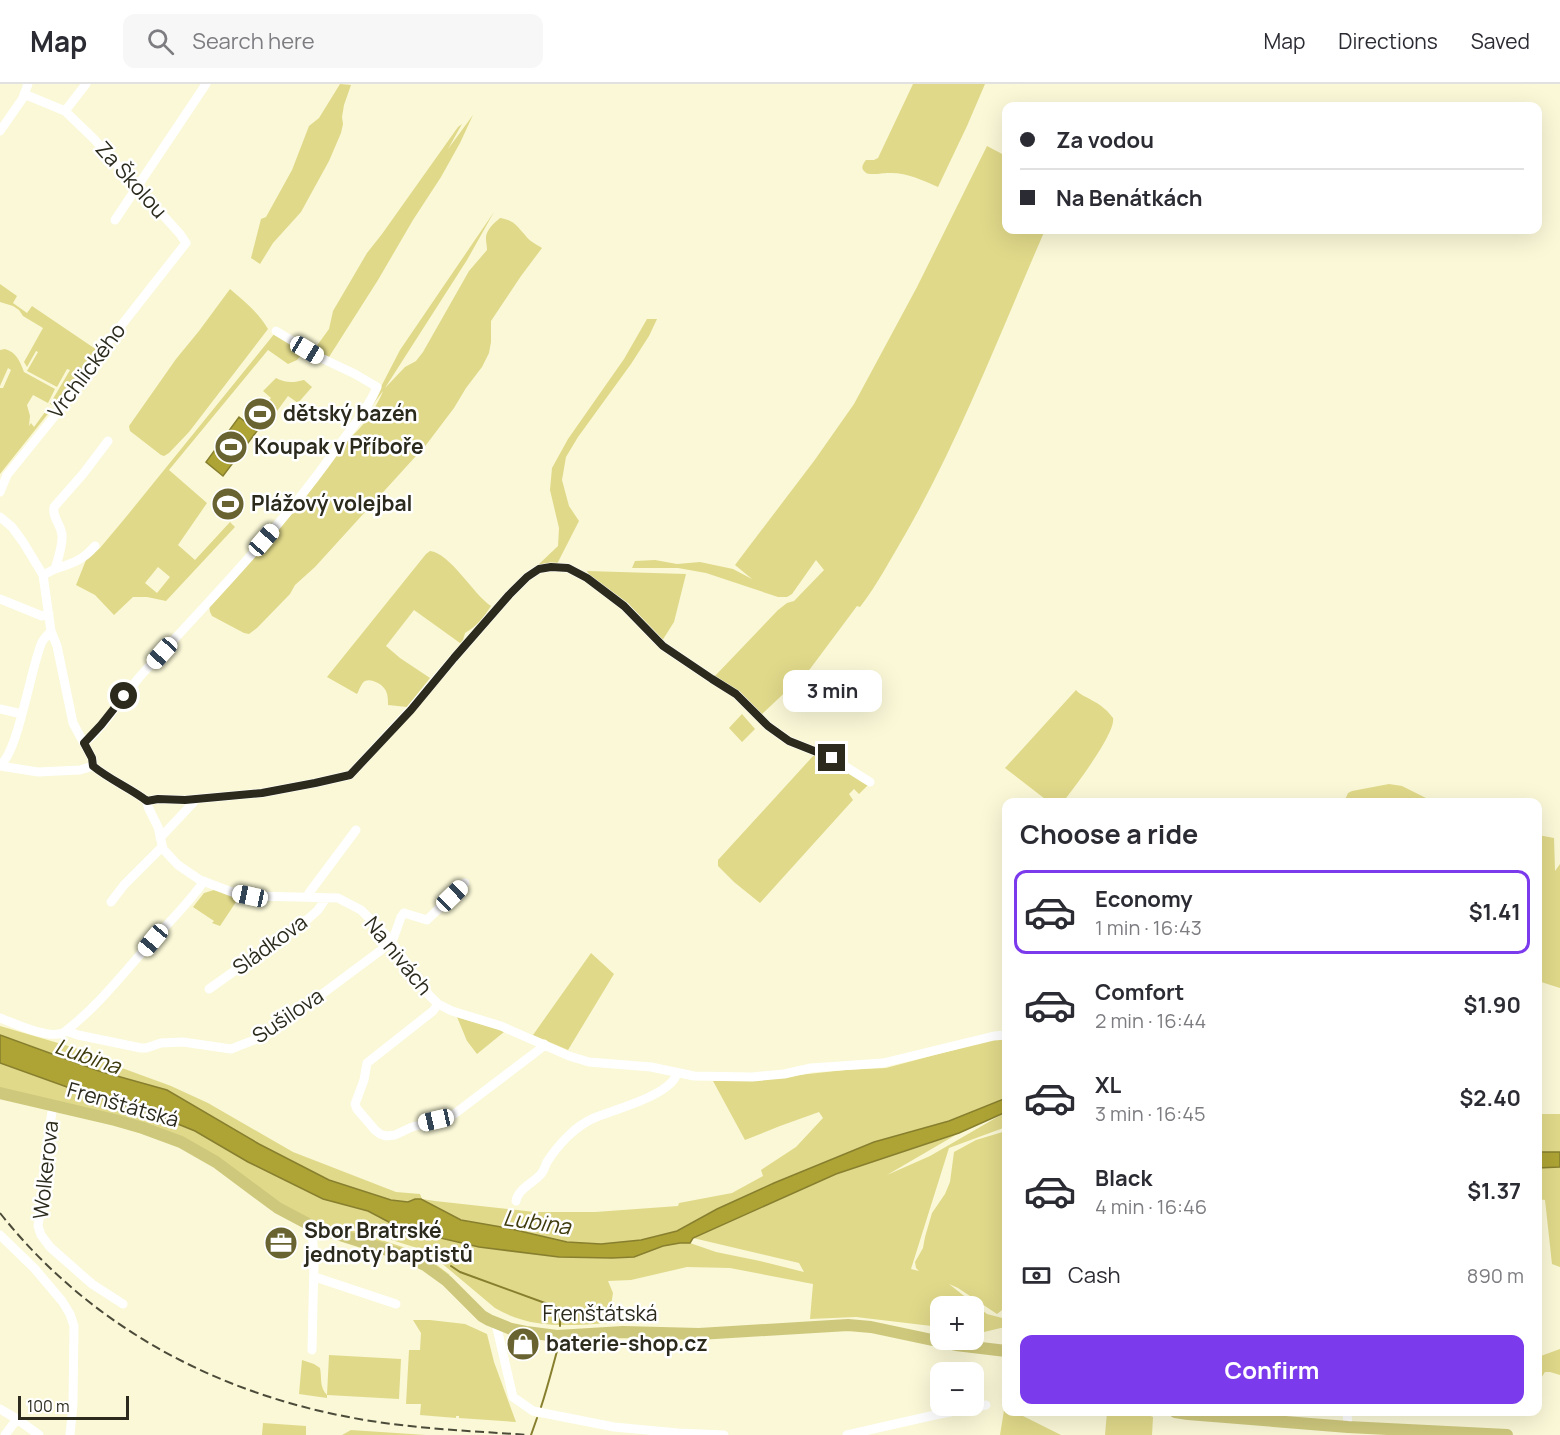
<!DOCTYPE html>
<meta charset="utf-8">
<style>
body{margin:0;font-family:Manrope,sans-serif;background:#f7f7f7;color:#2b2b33;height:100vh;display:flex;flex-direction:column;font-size:22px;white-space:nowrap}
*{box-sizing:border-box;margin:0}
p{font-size:20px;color:#7c7c81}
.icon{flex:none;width:33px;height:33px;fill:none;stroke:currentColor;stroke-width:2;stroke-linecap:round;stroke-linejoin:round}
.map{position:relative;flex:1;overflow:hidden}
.sheet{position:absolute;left:1002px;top:714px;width:540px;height:618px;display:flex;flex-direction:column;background:#fff;border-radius:12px;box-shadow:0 6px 24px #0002}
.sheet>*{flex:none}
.guide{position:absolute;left:1002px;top:18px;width:540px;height:132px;border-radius:12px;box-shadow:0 6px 24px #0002;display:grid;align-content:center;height:132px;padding:0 18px;background:#fff}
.fabs{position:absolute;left:930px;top:1212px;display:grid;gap:12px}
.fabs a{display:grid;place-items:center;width:54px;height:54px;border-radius:12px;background:#fff;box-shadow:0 6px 24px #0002;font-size:30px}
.scale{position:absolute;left:18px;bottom:15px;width:111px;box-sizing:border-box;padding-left:6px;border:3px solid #2b2a1d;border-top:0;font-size:16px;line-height:21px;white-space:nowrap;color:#2b2a1d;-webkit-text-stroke:4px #fff;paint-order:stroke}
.end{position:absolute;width:27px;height:27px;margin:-14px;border:8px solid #2b2a1d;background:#fff;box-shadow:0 0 0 3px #fff}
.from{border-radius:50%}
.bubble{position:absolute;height:42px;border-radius:12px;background:#fff;box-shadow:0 6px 24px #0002;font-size:20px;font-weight:700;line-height:42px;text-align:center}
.car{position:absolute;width:18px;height:36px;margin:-18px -9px;border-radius:8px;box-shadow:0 0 4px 2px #0007;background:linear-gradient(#fff 24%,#345 0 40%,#fff 0 76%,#345 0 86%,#fff 0)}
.guide b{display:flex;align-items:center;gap:21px;height:57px;font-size:22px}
.guide b+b{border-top:2px solid #e1e1e2}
.guide i{width:15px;height:15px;background:#2b2b33}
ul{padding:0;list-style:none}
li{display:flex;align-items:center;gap:18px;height:84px;margin:0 12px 9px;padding:0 6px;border:3px solid transparent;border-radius:12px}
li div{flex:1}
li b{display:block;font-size:22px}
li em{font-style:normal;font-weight:700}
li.on{border-color:#7c3aed}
li>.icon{width:54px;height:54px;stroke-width:1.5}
h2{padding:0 18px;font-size:27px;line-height:72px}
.pay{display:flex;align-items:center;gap:15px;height:66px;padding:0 18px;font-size:22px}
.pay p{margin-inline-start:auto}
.action{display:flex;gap:12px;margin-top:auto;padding:12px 18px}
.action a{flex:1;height:69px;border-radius:12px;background:#7c3aed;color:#fff;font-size:24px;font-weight:700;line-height:69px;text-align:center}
header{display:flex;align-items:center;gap:36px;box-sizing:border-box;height:84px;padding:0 30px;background:#fff;border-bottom:2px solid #e1e1e2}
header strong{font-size:28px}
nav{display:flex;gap:33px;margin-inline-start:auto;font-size:21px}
.search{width:420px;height:54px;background:#f7f7f7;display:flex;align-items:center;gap:15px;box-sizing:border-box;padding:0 21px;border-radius:12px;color:#7c7c81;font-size:22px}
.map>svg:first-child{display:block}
</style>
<header>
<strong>Map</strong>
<div class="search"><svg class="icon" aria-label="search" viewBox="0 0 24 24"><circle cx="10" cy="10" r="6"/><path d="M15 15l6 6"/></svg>Search here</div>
<nav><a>Map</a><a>Directions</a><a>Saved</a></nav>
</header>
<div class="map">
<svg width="1560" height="1351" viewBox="0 0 1560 1351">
<rect width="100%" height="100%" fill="#faf8d7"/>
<path fill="#e0d98a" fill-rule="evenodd" d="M340,0l11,1 -7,20 -2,12 1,7 -2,9 -12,28 -28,51 -28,31 -13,21 -9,-6 10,-39 5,-2 26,-47 17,-44 10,-8z
M913,0h72l-18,42 -29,61c-16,-7 -32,-15 -50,-14 -5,0 -20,3 -23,-1 -5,-4 -2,-8 1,-12h8l4,-2z
M473,31l-13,28 -19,34 -28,43 -35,60 -49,77 -16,-6 16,-22 4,-18 34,-58 15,-19 76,-107 4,-3 -14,25z
M987,62l19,10v74h39c-44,101 -85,208 -139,303 -15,25 -28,51 -46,74l-3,-1 -47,63 -49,46 -47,-38 64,-67 9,-7 7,-2 30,-31 -8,-10 -24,34 -5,3h-9l-72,-24 -28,-5h-46l3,-7 20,-1 22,4 23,-2 33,7 19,10 -17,-14 79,-104 40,-57 63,-117z
M494,128l-27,48 -82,128 20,-21 11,-6 7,-9 46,-81 18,-21c0,-4 -1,-7 -1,-11 -1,-8 8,-16 14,-21 14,2 17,8 25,17 4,6 11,9 17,13l-21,28 -30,45v21l-2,11 -7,14 -16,21 -12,20 -28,37 -111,122 -20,18 -5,9 -33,34 -8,6 -5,-1 -32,-17 -2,-4 -1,-7 137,-165c14,-7 32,-35 37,-49l-14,19 31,-60z
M0,200l17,12 -4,7 14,10 5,-7 65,44 -43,56 -4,-2 20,-34 -3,-1 -10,18 -30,-16 11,-19 -2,-1 -9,16 -3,-5 19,-34 -20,-12 -4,-6 -6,-4 -13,-4z
M230,205c14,12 29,24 38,40l-79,103 -20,21 -5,3 -3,-1 -31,-24 -1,-5 47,-67 23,-28z
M647,235h10l-8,17 -18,28 -53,73 -12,20 -4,23 7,26 10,15 -22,43 -19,1 20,-19 1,-18 -9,-38 2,-22 16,-29 56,-80z
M275,249l30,18 -8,9 -9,4 -20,-14 -99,120 38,33 -29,42 17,15 35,-38 5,5 -69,74 -19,-4h-14l-19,18 -19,-20 -19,-10 10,-25 14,-12 26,-31zM158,483l12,10 -13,16 -12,-10z
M5,265c11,3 15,12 19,23l31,17 -7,14 -15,-8 -6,10 3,11 -1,10 2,-3 3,4 14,-19 3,2 -51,64v-86h3l8,-18 -3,-2 -8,18v-36z
M276,294c9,5 17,5 28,2l8,7 -14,16 -10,-7 -19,26 -6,-5 3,-4 -1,-1 2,-4 -2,-3 6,-7 -8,-7z
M430,467c20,2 43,43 61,55 -7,11 -15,21 -26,27l-2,7 -3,3 -46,-33 -28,36 14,12 30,20 -23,29 -19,-2c0,-4 0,-10 -2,-14 -3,-7 -15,-13 -21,-10 -4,2 -6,10 -8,13l-30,-17 99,-123z
M587,487l99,3 -12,48 -12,19 -34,-38 -39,-28z
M1076,606c4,5 11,7 17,11 8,4 15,10 20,17 3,15 -39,70 -50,84h-14l-44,-34z
M742,630l13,15 -13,13 -13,-14z
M814,671l28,13 27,16 -10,10 -5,-5 -5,5 4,6 -93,103 -26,-21 -16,-16v-6z
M1389,700l13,2 32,16h-90l4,-9 4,-2z
M1538,751l16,3 1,33 5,-7v124l-22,-7z
M214,806l26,6 -20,30 -8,-3 2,-2 -21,-14 11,-14z
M591,869l23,21 -46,76 -35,-15z
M457,933l44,13 3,2 -27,22 -10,-13z
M0,942l82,24 -1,3 90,33 37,17 85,49 103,40 24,2 2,5 13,2 100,11h60l83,-6 1,-3 53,-10 31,-17 -2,-6 35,-23 27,-29 -4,-6 -39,14 -35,14 -32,-59 39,-1 93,-10 41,-2 109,-29 11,-1v60l-57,23 -75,21 -100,41 -57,26 -40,22 -36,9 -40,4 -34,-2 -60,-14 -46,-8 -40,-21h-6l-7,3 -17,-2 -62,-20 -70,-36 -92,-54 -68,-19 -99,-36z
M0,979l67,24 91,29 37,15 53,31 75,37 45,12 34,18 10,7 3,-4 64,15 80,10 53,1 22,-1 29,-11 17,-3h10l26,9 44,9 44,11 -5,-9 -106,-25 143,-64 123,-41 -72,42 43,-19 76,-44v15l-57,21 -38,121 8,2 -3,-3 -1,-6 8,-14 2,-11 7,-24 13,-19 5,-12 4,-30 22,-12 30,-9v176l-9,7 -39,-26 -9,-4 38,30 19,5 -1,8 -21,5 -10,-1v-25h-34v21l-84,-10 -46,2 3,-35 -83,-16 -43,-1 -56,13 -23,1 5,12 -5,30c-39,3 -78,6 -113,-15l-56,-47 -14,-9 -11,-5 -74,-23 -1,2 82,27 29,22 -2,1 -130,-53 -34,-17 -65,-48 -219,-69z
M1538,1030h22v38h-22z
M1560,1083v100l-8,-3 -7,-64 -7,-1v-31z
M413,1236h17l35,4 22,10 7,28 22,60 -57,-4v-2h-3v2l-36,-3 1,-11h-15l3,-54h11l1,-17z
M1560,1265v26l-10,-3h-5l-7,11v-26z
M329,1271l72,4 -2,40 -72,-4v3l-28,-4 3,-34 12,4 6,4c2,10 -1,19 7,27z
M1006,1314v14h11v1l44,22h-61z
M1107,1328h34l12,5 -1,18h-47z
M263,1339l43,3v9h-44z
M351,1346l75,5h-84z"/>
<path fill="#aea435" stroke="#877f2e" stroke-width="1.5" d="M239,333l18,14 -34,45 -17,-14z
M0,951l99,36 68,19 92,54 70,36 62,20 17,2 7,-3h6l40,21 46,8 60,14 34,2 40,-4 36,-9 40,-22 57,-26 100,-41 75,-21 57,-23v14l-47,21 -123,41 -143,64 -3,5h-10l-17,3 -29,11 -22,1 -53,-1 -80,-10 -64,-15 -3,4 -10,-7 -34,-18 -45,-12 -75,-37 -53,-31 -37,-15 -91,-29 -67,-24z
M1538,1068h22v15l-22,1z"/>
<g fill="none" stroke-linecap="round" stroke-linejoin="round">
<path stroke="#877f2e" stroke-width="2" d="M451,1182l9,6 96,35 3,3 -1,4 2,4v8
M541,1323c7,-21 12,-42 18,-63v-4
M531,1351l6,-17"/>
<path stroke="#fff" stroke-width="9" d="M65,27l21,-27
M0,47l23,-33 5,-14
M115,136l91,-136
M0,408l7,-17 81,-100 10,-16 4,-9 84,-107 -6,-9 -86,-95 -29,-28 -41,-17
M0,433l12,10 11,15 20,33 8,56c-3,4 -7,7 -9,11 -11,24 -24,112 -42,123
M55,485c18,-6 28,-9 40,-23
M43,491l12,-6c3,-10 8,-24 7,-34 -1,-11 -10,-17 -8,-28l29,-33 25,-33
M0,515l42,17 7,-2
M51,547l6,15 16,77 19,35 1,8c17,14 37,22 54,35l11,-2 27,1 77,-7 53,-10 35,-8 61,-66 43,-51 55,-63 18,-18 12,-8 12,-2 17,1 19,10 37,28 39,40 49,33 24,15 32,32 21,15 43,17 38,24
M0,625l22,5
M84,659c21,-17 40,-49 59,-70 66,-72 134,-141 191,-221 15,-21 33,-41 43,-65l-22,-13 -36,-17 -43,-26
M0,682l38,6 42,-2 13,-4
M147,717l1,6 10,20 5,22 15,16 22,15 32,12 18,4 88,2 23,12 28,28 40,57 9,9 14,7 49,15 68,30 20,6 62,5 43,9 58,1 32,-3 27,-6 72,-5 111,-27 12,-1
M160,754l33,-35v-3
M310,813l-1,-4 47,-63
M111,818l13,-17 38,-38
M209,905l99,-70 10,-9 8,-12
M438,920l-5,7 -66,52 -3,17 -9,24 2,5 18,21 5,4 6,2 9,-1 17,-8 37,-9 91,-69 4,-5
M0,934c16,6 47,21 63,15 35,-26 61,-61 90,-93 17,-19 36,-37 51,-59
M66,947l12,4 63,13h5l15,-5 22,-1 48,7 36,-14 125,-93 9,-25 3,-4 23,7 38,-37
M53,1021l-6,40 -4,47 -5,34 3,9 9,12 42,37 31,20
M516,1117c2,-12 17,-18 25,-27 3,-3 4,-8 6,-12 11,-17 28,-36 47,-44 19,-8 78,-23 83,-45
M0,1151l35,34 27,32 8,13 4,12 -1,78 -3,31
M314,1194h4l78,26
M496,1240l17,73 20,14 81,16 64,6 46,2
M312,1266l2,-89 -2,-35
M0,1325l17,10 22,16
M1347,1328l1,15
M5,1351l12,-16
M847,1351l88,-20 51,-10"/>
<path stroke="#cec87d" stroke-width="12" d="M0,1009l115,27 28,8 38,14 35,20 62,46 34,18 91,29 22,10 22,16 35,35 7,4 22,9 15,3 31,4 66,-4 76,2 149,-9 23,2 85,18 50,6
M1175,1328l13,2 160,13 159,8"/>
<path stroke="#4c4b3a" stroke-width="2" stroke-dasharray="9 4.5" stroke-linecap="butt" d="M0,1129c92,116 221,183 365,207 53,9 109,11 163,15"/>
</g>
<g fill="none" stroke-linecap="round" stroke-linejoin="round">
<path stroke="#2b2a1d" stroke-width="8" d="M124,612l-23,29 -17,18 8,15 1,8c17,14 37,22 54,35l11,-2 27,1 77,-7 53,-10 35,-8 61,-65 43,-52 55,-63 18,-18 12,-8 12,-2 17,1 19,10 37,28 39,40 49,33 24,15 32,32 21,15 43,17"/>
</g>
<defs>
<g id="stadium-disc" transform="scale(1.725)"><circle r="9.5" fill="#686330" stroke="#fff"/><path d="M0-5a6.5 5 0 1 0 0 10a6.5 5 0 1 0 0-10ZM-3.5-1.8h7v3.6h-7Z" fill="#fff"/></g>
<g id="office-disc" transform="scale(1.725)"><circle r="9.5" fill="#686330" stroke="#fff"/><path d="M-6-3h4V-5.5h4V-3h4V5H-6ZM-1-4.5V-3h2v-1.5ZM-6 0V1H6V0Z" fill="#fff"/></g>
<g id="shop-disc" transform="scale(1.725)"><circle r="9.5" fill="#686330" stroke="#fff"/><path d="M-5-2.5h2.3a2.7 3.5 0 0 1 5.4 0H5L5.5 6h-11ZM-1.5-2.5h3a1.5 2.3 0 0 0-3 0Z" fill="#fff"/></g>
</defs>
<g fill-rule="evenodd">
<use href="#stadium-disc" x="260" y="330"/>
<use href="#stadium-disc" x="231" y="363"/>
<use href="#stadium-disc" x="228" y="420"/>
<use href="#office-disc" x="281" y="1159"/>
<use href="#shop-disc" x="523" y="1260"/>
</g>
<g text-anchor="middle" stroke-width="5" stroke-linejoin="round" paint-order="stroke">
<g font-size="21" fill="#2b2a1d" stroke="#fff">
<text transform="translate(131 96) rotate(48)" y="7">Za Školou</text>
<text transform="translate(87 287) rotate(-53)" y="7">Vrchlického</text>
<text transform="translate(270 861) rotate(-36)" y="7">Sládkova</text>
<text transform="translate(398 872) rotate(51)" y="7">Na nivách</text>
<text transform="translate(288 932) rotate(-34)" y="7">Sušilova</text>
<text transform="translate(123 1021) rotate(16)" y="7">Frenštátská</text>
<text transform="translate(46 1086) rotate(-84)" y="7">Wolkerova</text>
<text x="600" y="1237">Frenštátská</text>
</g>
<g font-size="21" font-weight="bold" fill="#2b2a1d" stroke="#fff" text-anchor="start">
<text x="283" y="337">dětský bazén</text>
<text x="254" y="370">Koupak v Příboře</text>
<text x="251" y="427">Plážový volejbal</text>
<text x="304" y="1154">Sbor Bratrské<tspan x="304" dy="24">jednoty baptistů</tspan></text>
<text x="546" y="1267">baterie-shop.cz</text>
</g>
<g font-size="22" font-style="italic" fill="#3f3b0d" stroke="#fff">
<text transform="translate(88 972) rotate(19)" y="8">Lubina</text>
<text transform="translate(537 1138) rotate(8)" y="8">Lubina</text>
</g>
</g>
</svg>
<div class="fabs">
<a>+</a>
<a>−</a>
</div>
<div class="scale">100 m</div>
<i class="end from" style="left:124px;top:612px"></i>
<i class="end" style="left:832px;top:674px"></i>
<div class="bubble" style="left:783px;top:586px;width:99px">3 min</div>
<i class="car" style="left:307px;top:266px;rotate:121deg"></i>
<i class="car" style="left:264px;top:456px;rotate:41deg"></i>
<i class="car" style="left:162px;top:569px;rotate:222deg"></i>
<i class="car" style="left:250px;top:812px;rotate:282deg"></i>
<i class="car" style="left:452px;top:812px;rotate:46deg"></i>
<i class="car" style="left:153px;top:856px;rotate:220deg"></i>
<i class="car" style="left:436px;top:1036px;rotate:257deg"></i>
<div class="guide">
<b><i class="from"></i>Za vodou</b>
<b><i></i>Na Benátkách</b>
</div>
<section class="sheet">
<h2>Choose a ride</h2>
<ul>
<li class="on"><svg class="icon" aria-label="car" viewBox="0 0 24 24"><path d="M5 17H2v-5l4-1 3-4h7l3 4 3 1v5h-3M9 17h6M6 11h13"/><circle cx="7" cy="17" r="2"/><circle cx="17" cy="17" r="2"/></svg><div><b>Economy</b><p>1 min · 16:43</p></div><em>$1.41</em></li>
<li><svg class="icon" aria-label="car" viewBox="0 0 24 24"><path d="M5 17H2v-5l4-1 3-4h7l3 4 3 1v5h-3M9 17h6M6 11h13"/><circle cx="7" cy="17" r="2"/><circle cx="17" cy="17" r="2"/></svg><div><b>Comfort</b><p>2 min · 16:44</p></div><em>$1.90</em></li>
<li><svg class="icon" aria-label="car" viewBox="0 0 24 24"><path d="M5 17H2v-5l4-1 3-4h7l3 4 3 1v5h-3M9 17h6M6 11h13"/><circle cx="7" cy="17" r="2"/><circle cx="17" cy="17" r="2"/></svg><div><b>XL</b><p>3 min · 16:45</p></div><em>$2.40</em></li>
<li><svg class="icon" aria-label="car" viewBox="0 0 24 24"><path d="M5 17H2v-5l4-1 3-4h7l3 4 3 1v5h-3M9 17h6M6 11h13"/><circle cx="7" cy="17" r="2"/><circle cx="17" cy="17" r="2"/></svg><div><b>Black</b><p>4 min · 16:46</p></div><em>$1.37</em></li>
</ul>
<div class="pay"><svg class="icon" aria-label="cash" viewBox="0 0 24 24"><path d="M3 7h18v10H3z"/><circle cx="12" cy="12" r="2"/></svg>Cash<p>890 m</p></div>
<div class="action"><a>Confirm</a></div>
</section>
</div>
